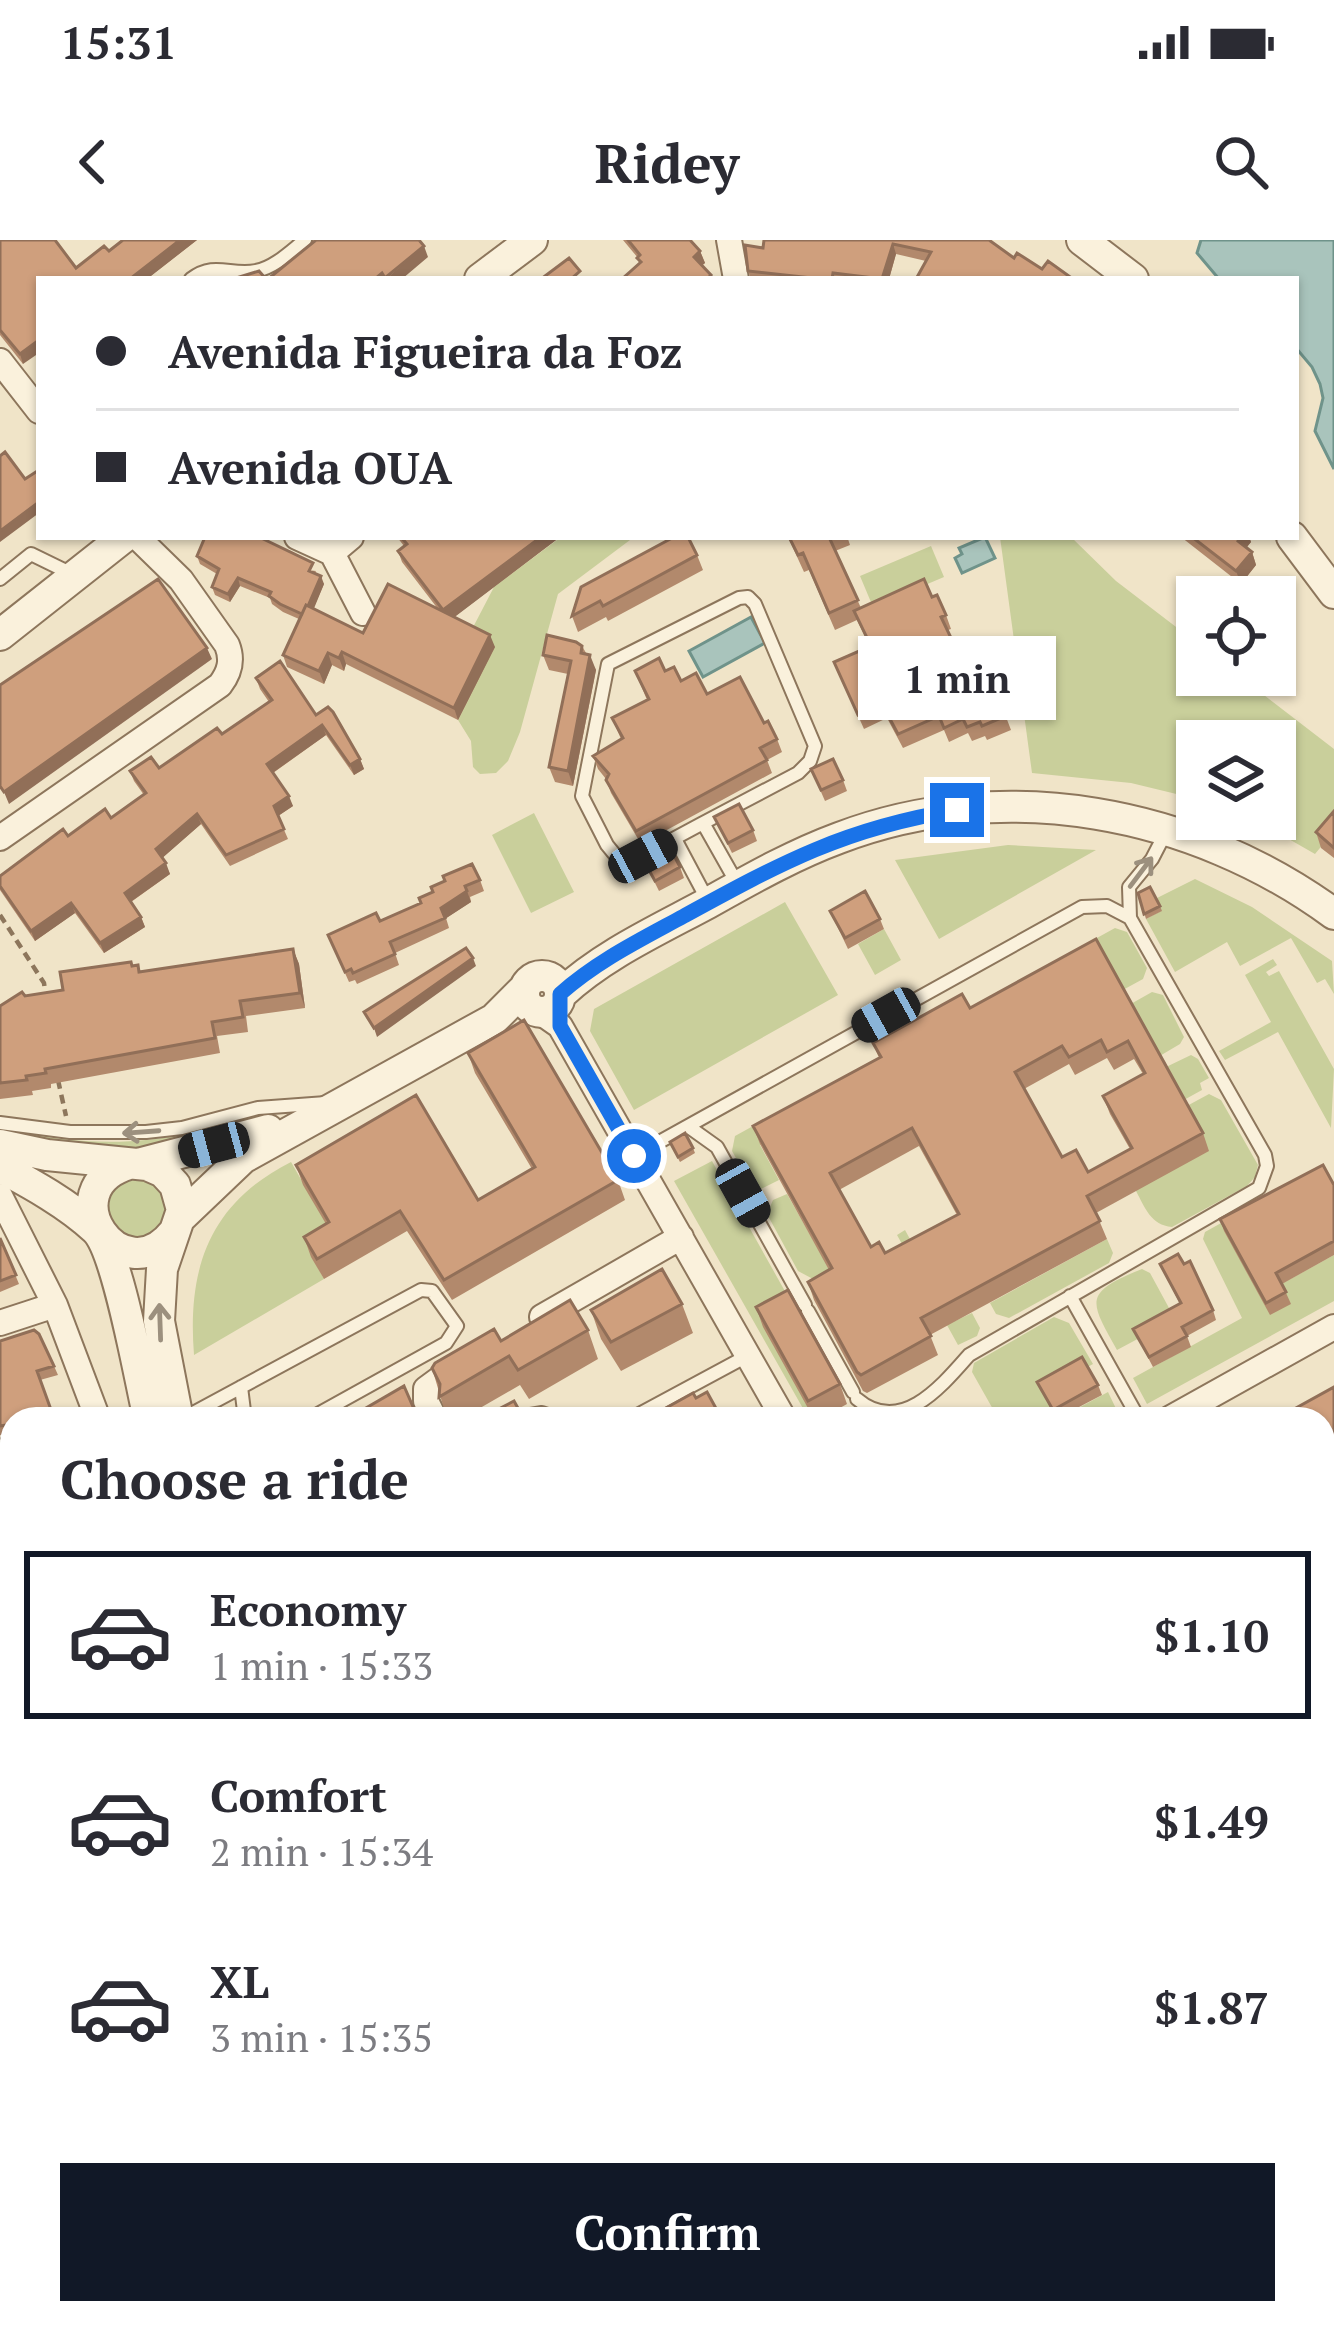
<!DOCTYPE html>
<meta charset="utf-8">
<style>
body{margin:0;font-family:"PT Serif",serif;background:#f7f7f7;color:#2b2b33;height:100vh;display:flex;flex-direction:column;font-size:45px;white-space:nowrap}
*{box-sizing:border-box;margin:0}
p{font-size:39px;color:#7c7c81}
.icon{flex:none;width:66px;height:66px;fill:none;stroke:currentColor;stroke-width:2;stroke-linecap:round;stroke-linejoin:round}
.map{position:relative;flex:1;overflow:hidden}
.drawer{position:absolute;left:0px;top:1167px;width:1335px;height:918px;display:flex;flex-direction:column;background:#fff;border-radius:36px 36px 0 0;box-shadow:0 3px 9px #0004}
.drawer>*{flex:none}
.hud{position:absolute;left:36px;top:36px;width:1263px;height:264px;border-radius:0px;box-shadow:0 3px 9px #0004;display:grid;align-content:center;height:264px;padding:0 60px;background:#fff}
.buttons{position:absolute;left:1176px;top:336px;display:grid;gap:24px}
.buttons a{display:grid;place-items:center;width:120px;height:120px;border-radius:0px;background:#fff;box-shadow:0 3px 9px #0004;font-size:60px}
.end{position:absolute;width:54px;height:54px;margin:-27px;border:15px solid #1a73e8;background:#fff;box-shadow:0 0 0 6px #fff}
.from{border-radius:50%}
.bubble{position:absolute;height:84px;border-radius:0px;background:#fff;box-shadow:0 3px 9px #0004;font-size:39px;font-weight:800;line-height:84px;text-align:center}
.car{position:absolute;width:36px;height:72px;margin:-36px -18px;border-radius:15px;box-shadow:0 0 9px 3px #0007;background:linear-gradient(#222 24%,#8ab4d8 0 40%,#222 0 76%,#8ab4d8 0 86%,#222 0)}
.hud b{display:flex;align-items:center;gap:42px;height:114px;font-size:45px}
.hud b+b{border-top:3px solid #e1e1e2}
.hud i{width:30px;height:30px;background:#2b2b33}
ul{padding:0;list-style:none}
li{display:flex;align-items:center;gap:36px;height:168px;margin:0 24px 18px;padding:0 36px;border:6px solid transparent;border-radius:0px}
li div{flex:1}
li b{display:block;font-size:45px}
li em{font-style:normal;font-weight:800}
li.current{border-color:#111827}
li>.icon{width:108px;height:108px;stroke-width:1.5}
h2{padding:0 60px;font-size:54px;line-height:144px}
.button{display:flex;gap:24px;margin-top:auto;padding:24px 60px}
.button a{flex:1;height:138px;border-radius:0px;background:#111827;color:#fff;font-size:48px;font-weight:800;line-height:138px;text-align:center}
.status{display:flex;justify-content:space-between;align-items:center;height:84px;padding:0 60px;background:#fff;direction:ltr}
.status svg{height:33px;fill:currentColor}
header{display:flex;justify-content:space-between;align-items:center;height:156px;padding:0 60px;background:#fff;font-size:54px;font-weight:800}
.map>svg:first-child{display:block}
</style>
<div class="status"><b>15:31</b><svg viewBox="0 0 49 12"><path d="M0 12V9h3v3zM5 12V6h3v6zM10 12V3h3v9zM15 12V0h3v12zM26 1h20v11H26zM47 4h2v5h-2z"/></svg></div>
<header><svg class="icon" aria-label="back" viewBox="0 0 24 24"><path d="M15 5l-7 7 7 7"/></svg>Ridey<svg class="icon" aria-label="search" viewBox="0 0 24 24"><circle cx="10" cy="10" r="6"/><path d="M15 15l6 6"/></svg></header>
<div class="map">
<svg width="1334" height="2085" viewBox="0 0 1334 2085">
<rect width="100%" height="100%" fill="#f0e4c8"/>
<path fill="#c9cf9b" d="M561,297h73l-76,57 -38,138 -12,29 -12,12 -16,1 -7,-7 -2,-26 -13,-21 36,-72 -25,-13 25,-48z
M1000,297h71l45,44 81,62v32h41l96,74v82l-19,23 -61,-35h21v-78h-78v58l-66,-16 -99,-10z
M931,306l13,31 -71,30 -13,-31z
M534,573l40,79 -43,21 -39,-78z
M1008,605l88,5 -157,89 -44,-79z
M1195,639l57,28 80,54 2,33 -9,-15 -8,4 -26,-45 -51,28 -13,-24 -52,30 -29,-53 15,-8 -6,-12z
M785,662l53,93 -204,115 -44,-79 4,-22z
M1115,688l12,4 20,36 -4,11 -22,12 -153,21 2,-4z
M884,689l17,31 -26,15 -17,-31z
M1273,719l4,6 -11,7 3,4 10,-5 55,98 -3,59 -53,-96 -53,28 -6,-9 52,-29 -26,-47z
M1152,752l11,3 21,42 -4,7 -22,13 -29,-52z
M1191,815l7,4 11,19 -9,5 2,7 -20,11 -18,-33z
M875,819l5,2 -120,84 19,35 -18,9 -11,-6 -18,-32 3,-15z
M1209,854l12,6 37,65 -3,12 -8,9 -75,41c-21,-2 -27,-19 -36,-36l49,-84z
M262,874c-49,19 -105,38 -158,35 -34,-2 -70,-11 -104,-16v-3h10c61,13 117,17 179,3 25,-5 48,-17 73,-19z
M712,921l79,141 23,117h-5l-135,-238z
M291,922l46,80 -25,15 12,22 -130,76c-7,-88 16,-152 97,-193z
M108 968a29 29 0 1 1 58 0a29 29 0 1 1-58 0Z
M787,954l43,76 -17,9 -15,-8 -31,-57 6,-14z
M1250,967l35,75 49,-27v46l-187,103 -14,-26 109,-60 -39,-79 2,-7z
M905,990l50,91 17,-8 8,15 -3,8 -19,9 -61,-110z
M1107,999l6,14 -4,10 -100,55 -13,-4 -6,-11z
M1142,1029l8,4 25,46 -58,31c-28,-50 -34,-57 25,-81z
M1054,1077l15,6 24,41 -51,28 14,27h-74l12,-8 -22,-39 2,-9z
M1108,1152l13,27h-63z
M833,2073h80l4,6 -10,6h-68z"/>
<path fill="#a9c4bc" stroke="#6f938a" stroke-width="3" d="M1201,0h133v229l-19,-38 8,-33 -3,-14 -8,-17 -16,-19v-69h-77l-22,-26z
M985,297l10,21 -33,15 -7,-15 7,-4 -3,-6z
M751,377l14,26 -62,34 -14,-26z"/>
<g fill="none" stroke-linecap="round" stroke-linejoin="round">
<g stroke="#8d765c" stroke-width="16">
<path id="service" d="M191,39c24,-18 39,-3 65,-8 18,-3 35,-20 49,-31
M0,339l31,-25 43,21
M703,583l-67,36 -20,-3 -9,-11 -25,-49 26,-132 131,-66 9,-1 7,7 60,142 -5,15 -12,12 -95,50 35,62
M675,599l33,62
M1130,678l-1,-31 23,-28 15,-29
M0,883l70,9h76l36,-4 76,-20 68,-5
M689,887l28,20 88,158
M634,916l448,-249 25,-1 23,12 135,237 2,11 -8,22 -290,167c-28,32 -69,81 -112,44
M1070,1056l69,123
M808,1071l45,81
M241,1147l4,32
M182,1179l239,-129 11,1 25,35 -11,17 -137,76
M507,1179l35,-6 18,6
M630,1179l117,-63
M0,1454l12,-1
M0,1797l12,17
M0,1839l12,23
M127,2073l6,12
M418,2073l6,12
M151,2085l14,-12
M303,2085l21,-12"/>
</g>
<g stroke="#8d765c" stroke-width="28">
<path id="minor" d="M729,0l7,39
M0,121l39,50
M297,297l35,16 19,-16
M332,313l31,60
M0,598l220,-153c10,-13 13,-25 7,-40l-46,-65 -44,-43
M540,772l20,14 224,393
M0,956l55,109 43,114
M542,1077l139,-80
M0,1083l55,-18
M435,1179l-9,-18v-12l34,-25
M1169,1179l165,-92
M0,1212l12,-3
M0,1258l12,-2
M1323,1292l11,-7
M0,1378l12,-2
M1323,1434l11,20
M1323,1499l11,-7
M1323,1524l11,-7
M0,1547l12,-2
M0,1666l12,1
M1323,1688l11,-6
M1323,1719l11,-7
M1323,1814l11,20
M1323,1895l11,-7
M1323,2021l11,-7
M646,2073l7,12
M816,2073l7,12
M1290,2073l6,12
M1020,2085l18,-12"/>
</g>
<g stroke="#8d765c" stroke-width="34">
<path id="tertiary" d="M1082,0l51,39
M480,39l52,-39
M1292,297l42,56
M0,395l124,-98
M524 754a18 18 0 1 1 36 0a18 18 0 1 1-36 0Z
M561,754c42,-39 95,-63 147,-91 43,-24 85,-48 131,-65 165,-63 355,-27 495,76
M0,905l47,10 100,10 16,7 12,13 7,25 -20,59 -3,52 19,98
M129,924c-82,25 -7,134 45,68
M138,924l130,-34
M0,927c32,17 68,37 95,62 23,21 45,153 54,190
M180,978l63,-60 251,-139 30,-30
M0,1780l12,-31"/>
</g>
<path stroke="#8d765c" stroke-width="4.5" stroke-dasharray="9 6" stroke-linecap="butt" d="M0,675l44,68 2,15
M58,840l8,36"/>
<use href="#service" stroke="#faf1dc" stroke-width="12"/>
<use href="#minor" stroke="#faf1dc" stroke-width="24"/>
<use href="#tertiary" stroke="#faf1dc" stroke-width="30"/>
</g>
<path fill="#b2896c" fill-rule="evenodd" d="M0,0l76,28 33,-17 14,-11h74l-50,39h-108l-16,85 -23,-29z
M623,0h67l10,11 5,12 -3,2 -63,-2 -1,-5z
M989,0l25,18 59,21 -147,-18 -30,-7 -7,25h-138l-3,-8 15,-23z
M397,297h163l-106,80 41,30 -37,73 -112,-56 -2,7 -12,-6 -8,19 -37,-17 -4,-12 16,-36 -16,-7 -11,-8 -2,-6 -30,-12 -10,16 -15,-7 -3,-8 5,-13 -17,-10 -3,-8 119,15 -1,2 9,11 -11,25 50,24 75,-24 -36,-47 -4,-11 6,-5z
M788,297h63l-3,2 2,6 -15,6 26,57 71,-11 14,18 5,14 -3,1 15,33 34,-15 5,14 3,31 -7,3 13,34 -24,10 -2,-4 -13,5 -4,-8 -19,9 -5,-12 -41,18 -16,-30 -23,11 -30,-67 36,-15 -13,-27 -22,10 -26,-60 -5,2z
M1181,297h68l2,5 -5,6 6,4 4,13 -15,19z
M697,315l6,15 -95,51 -2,-4 -28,15 -6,-16 9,-29z
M582,406l14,24 -23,116 -18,-4 -6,-15 19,-93 -19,-4 -6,-15z
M635,431h30l99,52 13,16 5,13 -15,8 5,13 -131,71 -30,-51 -5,-14 -8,-10 -5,-13 28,-17 -9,-21 35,-18z
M256,438l60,37 44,44 4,10 -10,6 -28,-40 -53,38 20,33 -15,10 10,23 -58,27 -29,-42 -39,34 8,16 -39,28 10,15 4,10 -41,26 -29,-40 -40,28 -35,-51v-14l68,-40 43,-18 33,-23 -10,-14 -4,-10 29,-3 63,-34 47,-32 -9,-13z
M811,529l32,11 4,11 -22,10z
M1334,571v47l-13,-10 -5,-16z
M714,577l39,13 4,11 -25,12z
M647,613l33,14 4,11 -25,13 -14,-28 5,-3z
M480,640l4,11 -14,6 1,5 -25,16 3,10 -54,25 4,12 -42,19 -2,-4 -6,2 -21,-47 52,-14z
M1138,653l22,13 2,5 -16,8z
M830,671l50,8 4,10 -36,20z
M1096,699l107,194 6,18 -113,62 11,26 -177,96 8,20 -71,38 -4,-2 -49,-91 -6,-18 21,-12 -69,-126 -7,-18 126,-68 -6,-15 97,-35zM1107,818l7,12 20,-11 9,15 -40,22 7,18 20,35 -42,23 -26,-15 -38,-68 45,-25 6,11zM919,906l38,69 -72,38 -14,-6 -32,-57z
M293,709l6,15 6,44 -59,8 2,16 -31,4 3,17 -169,31v4l-19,3 1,4 -33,4v-93l25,-10 38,-6 70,-24 7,6z
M468,813l150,127 7,20 -173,100 -45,-69 -83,48 -13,-22 -7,-20 22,-13 -23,-39 -7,-20 182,35 54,-31 -57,-96z
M672,907l21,1 2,5 -15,9z
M1334,945v70l-52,29 9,20 -21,11 -46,-84 -4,-12z
M0,998l19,46 -19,8z
M1160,1024h24l29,46 3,10 -29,16 4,11 -38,20 -20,-38 47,-25z
M682,1064l11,29 -72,38 -20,-32 -10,-29z
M756,1067l84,77 7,20 -27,15h-6l-51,-92z
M588,1090l10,29 -69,40 -9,-14 -59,34h-14l-15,-51 69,-27z
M0,1101l54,25 4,9 -18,5 14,39h-42v14l-12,2z
M1037,1142l61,3 4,10 -46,24z
M1334,1147v78l-11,6v-52z
M12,1263v98l-12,3v-99z
M1323,1291l11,20v109l-11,-20z
M12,1383v60l-12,1v-60z
M12,1453v77l-12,1v-77z
M1323,1546l11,3v113l-11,6z
M12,1550v95l-12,2v-96z
M1334,1716v88l-11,-6v-76z
M1323,1833h11v37l-11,6z
M1334,1907v93l-11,3v-90z
M0,1917l12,23v91l-6,4 6,38 -12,12z
M448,2073h149l4,12h-161z
M925,2073h73l-21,12h-46z
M1134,2073h34l-7,12h-14l-11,-6z"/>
<path fill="#916f58" d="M180,0h17l-50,39h-17z
M893,4l3,10 -7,25h-7z
M424,6l4,11 -26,22h-16z
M700,11l5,12 -7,6 -4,-12z
M39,100v13l-16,11 -3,-10z
M39,262v11l-39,29v-11z
M541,297h19l-112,85 -5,-12z
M1240,297h9l2,5 -9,11 -4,-12z
M1252,312l4,13 -15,19 -5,-13z
M321,336l3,8 -16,39 -3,-8z
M238,338l2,8 -10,16 -2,-8z
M490,395l5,12 -37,73 -4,-12z
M207,408l5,11 -203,145 -5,-12z
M997,408l5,14 3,31 -5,-14z
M342,412l4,12 -2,7 -5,-13z
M328,413l4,12 -8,19 -5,-13z
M590,415l6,15 -23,116 -5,-15z
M322,485l4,10 -55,39 -4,-10z
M360,519l4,10 -10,6 -4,-10z
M289,556l4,10 -15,10 -4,-10z
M197,574l4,10 -41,36 -4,-11z
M166,623l4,11 -41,29 -4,-10z
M467,651l4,11 -26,17 -4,-11z
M71,663l4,10 -40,28 -4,-10z
M141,677l4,10 -41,26 -4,-10z
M293,709l6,15 6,44 -5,-15z
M473,718l3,8 -99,71 -3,-9z
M1110,2073h3l3,9 -2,3h-11z
M1159,2073h9l-7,12h-6l-1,-3z"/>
<path fill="#cf9f7d" stroke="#916f58" stroke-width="3" fill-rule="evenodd" d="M0,0h55l21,28 28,-22 5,5 14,-11h57l-50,39h-91v61l-19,14 -20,-24z
M316,0h103l5,6 -39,32 -3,-5 -7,6h-107z
M628,0h62l10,11 -6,6 17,18 -4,4h-85l19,-17 -4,-4 3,-3z
M764,0h225l25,18 3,-5 25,16 6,-8 25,18h-157l15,-27 -38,-8 -11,35 -49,-6 -1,6h-11l-73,-8 -3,-26 18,3z
M569,18l11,13 -9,8h-30z
M259,31l7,8h-33z
M5,212l20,27 14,-9v32l-39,29v-75z
M205,297h54l54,26 -4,8 12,5 -13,30 -2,-1 -4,9 -22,-10 -11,-8 2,-4 -33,-14 -10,16 -16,-7 7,-18 -22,-13z
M401,297h140l-98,73 -45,-59 9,-7z
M674,297h14l9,18 -94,51 -3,-5 -28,15 9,-29z
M789,297h40l29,63 -29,13 -26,-60 -5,2z
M1192,297h48l-2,4 14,11 -16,19z
M158,339l49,69 -203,144 -4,-6v-101z
M924,339l8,18 5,-2 9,20 -5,2 22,46 34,-15 3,31 -9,4 15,33 -24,10 -2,-4 -13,5 -4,-8 -19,9 -5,-12 -41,18 -16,-30 -24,11 -24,-53 37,-16 -17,-35z
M388,344l102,51 -36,73 -112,-56 -3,6 -11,-5 -9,18 -36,-16 23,-50 57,28z
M547,395l29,7 6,4 -1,7 9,2 -22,116 -19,-4 22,-106 -28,-6z
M659,418l6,13 9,-4 7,14 15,-8 11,21 33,-17 24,46 4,-2 9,18 -17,9 7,12 -131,71 -30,-51 3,-6 -16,-18 30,-18 -11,-20 37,-19 -14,-28z
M280,421l36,54 12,-8 5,5 27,47 -10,6 -28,-40 -55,39 22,32 -15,10 10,23 -58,26 -29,-41 -41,35 10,14 -41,30 16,24 -41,26 -29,-40 -40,28 -31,-45v-10l63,-47 5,7 37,-27 6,9 35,-25 -16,-22 21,-14 8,11 58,-40 5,6 50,-34 -16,-22z
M833,519l10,21 -22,10 -10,-21z
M739,564l14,26 -25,13 -14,-26z
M1334,571v37l-18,-16z
M667,602l13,25 -25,14 -10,-18 6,-3 -4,-7z
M472,624l8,16 -15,6 2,5 -26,17 4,10 -55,24 5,12 -42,19 -2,-4 -6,3 -17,-37 48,-22 4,8 41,-18 -2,-5 14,-6 -2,-5 14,-6 -2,-5z
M1150,647l10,19 -16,8 -6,-21z
M865,651l15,28 -35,19 -15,-27z
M1096,699l107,194 -116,63 13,25 -179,97 10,18 -70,39 -4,-3 -49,-90 24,-14 -79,-142 128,-69 -8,-14 89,-49 8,14zM1101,800l6,12 21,-11 17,32 -42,23 29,52 -44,24 -12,-22 -14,7 -47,-85 47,-26 7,11zM912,888l47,86 -74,39 -6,-11 -8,5 -41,-74z
M466,708l7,10 -99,70 -10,-16z
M293,709l7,44 -60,8 3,16 -31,5 3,16 -170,31 1,4 -20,3 1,4 -27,3v-77l22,-14 3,4 38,-6 -3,-18 71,-10 1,4 6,-1 1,7z
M524,780l94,160 -174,100 -44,-69 -83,48 -13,-22 25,-15 -33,-57 120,-70 62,105 57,-33 -67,-114z
M685,893l8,15 -15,9 -8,-15z
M1323,925l11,20v56l-58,32 10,19 -20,11 -46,-84z
M0,998l16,37 -16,6z
M1178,1014l6,10 6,-3 23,49 -31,17 5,9 -38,21 -16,-28 48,-26 -21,-39z
M662,1029l20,35 -71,38 -20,-32z
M788,1050l52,94 -32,17 -52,-94z
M570,1060l18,30 -70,40 -9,-14 -70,41 1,-13 -8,-16 3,-5 59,-34 7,12z
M34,1090l5,4 15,32 -17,5 17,47 -42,1v5l-12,2v-85z
M1082,1117l16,28 -45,25 -16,-28z
M404,1146l13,30 5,3h-75z
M1334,1147v44l-11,7v-19h-47z
M707,1152l11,20 5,-3 5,9 16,-9 5,10h-103l47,-26 3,5z
M514,1161l10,18h-29l-4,-6z
M969,1170l5,9h-22z
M12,1263v88l-12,3v-89z
M1323,1291l11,20v102l-11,-20z
M12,1383v51h-12v-50z
M12,1453v68h-12v-67z
M1330,1541l4,8v96l-11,6v-105z
M12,1550v85l-12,2v-86z
M1334,1716v80l-2,-5 -9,-5v-64z
M1323,1833h11v6l-8,4 6,10 -9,6z
M1334,1907v79l-11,3v-76z
M0,1917l12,23v75l-12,6z
M1334,2020v65h-7l-7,-12h3v-44z
M0,2023l12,24v26h76l6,12h-94z
M260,2073h6l7,12h-25l-2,-4z
M365,2073h43l2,4 16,7 -69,1 12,-3z
M448,2073h136l7,12h-151l-1,-7z
M928,2073h37l-21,12h-10z
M1047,2073h63l-7,12h-76z
M1138,2073h21l-5,9z
M1229,2073h7l8,5 -4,7h-18z
M799,2074l7,11h-26z"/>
<defs><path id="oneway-shaft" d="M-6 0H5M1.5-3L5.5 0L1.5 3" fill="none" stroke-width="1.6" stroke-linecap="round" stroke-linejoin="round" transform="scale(3)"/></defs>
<g stroke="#9c907e">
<use href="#oneway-shaft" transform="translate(1141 632) rotate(-53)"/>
<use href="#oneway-shaft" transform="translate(141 892) rotate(176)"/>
<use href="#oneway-shaft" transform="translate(160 1082) rotate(-92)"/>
</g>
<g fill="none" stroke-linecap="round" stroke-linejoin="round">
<path stroke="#1a73e8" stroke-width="15" d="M634,916l-74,-130v-32c37,-33 80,-54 124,-78 97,-53 161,-88 273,-106"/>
</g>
</svg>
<div class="buttons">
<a><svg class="icon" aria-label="locate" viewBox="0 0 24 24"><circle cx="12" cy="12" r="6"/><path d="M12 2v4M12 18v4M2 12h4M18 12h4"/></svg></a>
<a><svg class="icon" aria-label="layers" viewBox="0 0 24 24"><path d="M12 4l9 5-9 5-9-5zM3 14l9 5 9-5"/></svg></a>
</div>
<i class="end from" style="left:634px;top:916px"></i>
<i class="end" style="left:957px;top:570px"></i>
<div class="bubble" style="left:858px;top:396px;width:198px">1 min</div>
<i class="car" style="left:643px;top:616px;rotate:62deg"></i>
<i class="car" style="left:886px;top:775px;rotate:241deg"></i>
<i class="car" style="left:214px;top:905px;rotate:255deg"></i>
<i class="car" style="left:743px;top:953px;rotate:151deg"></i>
<div class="hud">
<b><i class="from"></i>Avenida Figueira da Foz</b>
<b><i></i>Avenida OUA</b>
</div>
<section class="drawer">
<h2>Choose a ride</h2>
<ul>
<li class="current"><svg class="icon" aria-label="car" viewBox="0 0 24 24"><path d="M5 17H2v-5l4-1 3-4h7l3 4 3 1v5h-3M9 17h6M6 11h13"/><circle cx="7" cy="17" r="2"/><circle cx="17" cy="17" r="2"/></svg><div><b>Economy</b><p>1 min · 15:33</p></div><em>$1.10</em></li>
<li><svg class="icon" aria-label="car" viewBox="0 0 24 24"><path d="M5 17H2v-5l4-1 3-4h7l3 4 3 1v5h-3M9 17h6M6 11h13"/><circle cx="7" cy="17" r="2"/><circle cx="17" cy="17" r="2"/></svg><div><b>Comfort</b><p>2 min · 15:34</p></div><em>$1.49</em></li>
<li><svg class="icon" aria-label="car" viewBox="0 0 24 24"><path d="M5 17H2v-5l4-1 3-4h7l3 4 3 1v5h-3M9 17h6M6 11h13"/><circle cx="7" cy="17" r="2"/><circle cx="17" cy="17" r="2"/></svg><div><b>XL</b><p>3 min · 15:35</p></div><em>$1.87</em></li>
</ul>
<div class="button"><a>Confirm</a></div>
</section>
</div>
